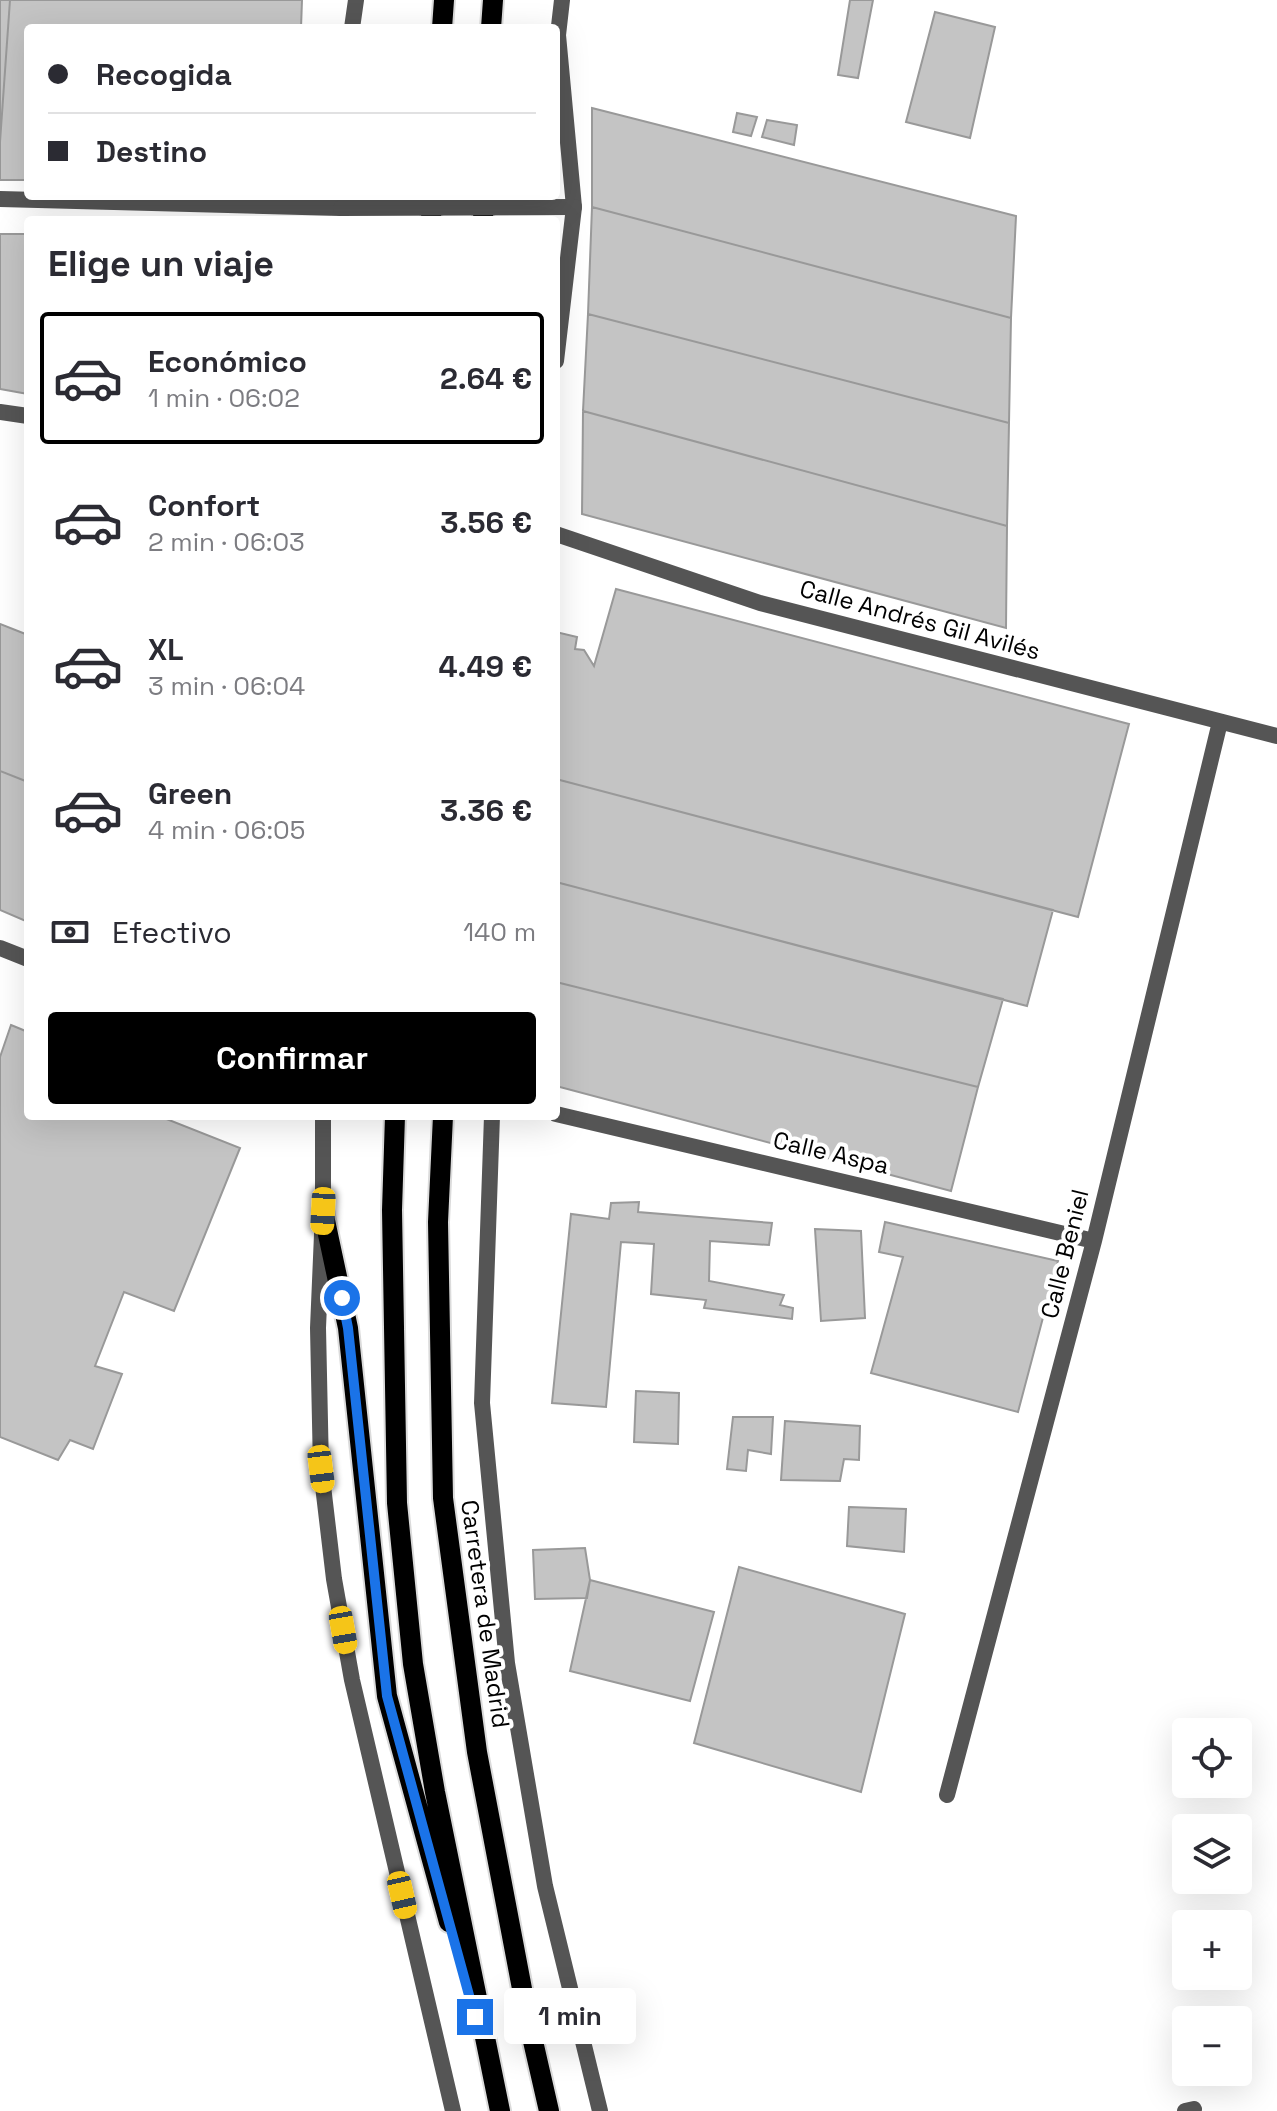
<!DOCTYPE html>
<html lang="es">
<meta charset="utf-8">
<style>
body{margin:0;font-family:"Space Grotesk",sans-serif;background:#f7f7f7;color:#2b2b33;height:100vh;display:flex;flex-direction:column;font-size:30px;white-space:nowrap}
*{box-sizing:border-box;margin:0}
p{font-size:26px;color:#7c7c81}
.icon{flex:none;width:44px;height:44px;fill:none;stroke:currentColor;stroke-width:2;stroke-linecap:round;stroke-linejoin:round}
.map{position:relative;flex:1;overflow:hidden}
.details{position:absolute;left:24px;top:216px;width:536px;height:904px;display:flex;flex-direction:column;background:#fff;border-radius:8px;box-shadow:0 8px 32px #0002}
.details>*{flex:none}
.top-card{position:absolute;left:24px;top:24px;width:536px;height:176px;border-radius:8px;box-shadow:0 8px 32px #0002;display:grid;align-content:center;height:176px;padding:0 24px;background:#fff}
.tools{position:absolute;left:1172px;top:1718px;display:grid;gap:16px}
.tools a{display:grid;place-items:center;width:80px;height:80px;border-radius:8px;background:#fff;box-shadow:0 8px 32px #0002;font-size:40px}
.end{position:absolute;width:36px;height:36px;margin:-18px;border:10px solid #1a73e8;background:#fff;box-shadow:0 0 0 4px #fff}
.from{border-radius:50%}
.bubble{position:absolute;height:56px;border-radius:8px;background:#fff;box-shadow:0 8px 32px #0002;font-size:26px;font-weight:600;line-height:56px;text-align:center}
.car{position:absolute;width:24px;height:48px;margin:-24px -12px;border-radius:10px;box-shadow:0 0 6px 2px #0007;background:linear-gradient(#f5c518 24%,#345 0 40%,#f5c518 0 76%,#345 0 86%,#f5c518 0)}
.top-card b{display:flex;align-items:center;gap:28px;height:76px;font-size:30px}
.top-card b+b{border-top:2px solid #e1e1e2}
.top-card i{width:20px;height:20px;background:#2b2b33}
ul{padding:0;list-style:none}
li{display:flex;align-items:center;gap:24px;height:132px;margin:0 16px 12px;padding:0 8px;border:4px solid transparent;border-radius:8px}
li div{flex:1}
li b{display:block;font-size:30px}
li em{font-style:normal;font-weight:600}
li.on{border-color:#000}
li>.icon{width:72px;height:72px;stroke-width:1.5}
h2{padding:0 24px;font-size:36px;line-height:96px}
.pay{display:flex;align-items:center;gap:20px;height:88px;padding:0 24px;font-size:30px}
.pay p{margin-inline-start:auto}
.cta{display:flex;gap:16px;margin-top:auto;padding:16px 24px}
.cta a{flex:1;height:92px;border-radius:8px;background:#000;color:#fff;font-size:32px;font-weight:600;line-height:92px;text-align:center}
.map>svg:first-child{display:block}
</style>
<div class="map">
<svg width="1277" height="2111" viewBox="0 0 1277 2111">
<rect width="100%" height="100%" fill="#fff"/>
<path fill="#c4c4c4" stroke="#999" stroke-width="2" d="M0,0h10l-10,142z
M10,0h292l-1,28h-273v152h-28v-38z
M850,0h23l-15,78 -20,-3z
M935,12l60,15 -25,111 -64,-16z
M592,108l424,108 -5,102 -419,-111z
M737,113l20,4 -6,19 -18,-4z
M767,120l30,5 -3,20 -32,-8z
M592,207l419,111 -2,105 -421,-109z
M0,234h28v160l-28,-5z
M588,314l421,109 -2,103 -424,-115z
M583,411l424,115 -1,102 -424,-114z
M616,589l513,135 -51,193 -522,-138v-147l21,5 -2,12 9,1 10,16z
M0,624l28,11v147l-28,-11z
M0,771l28,11v140l-28,-12z
M556,779l497,131 -26,96 -471,-124z
M556,882l447,117 -25,88 -422,-105z
M556,982l422,105 -27,104 -395,-105z
M11,1025l17,7v84h131l81,32 -66,163 -50,-19 -29,74 27,8 -29,75 -23,-9 -12,20 -58,-23v-380z
M639,1202l-1,10 134,11 -3,22 -59,-4 -1,40 75,14 -4,10 13,3 -1,11 -88,-11 2,-8 -55,-6 3,-50 -33,-2 -15,165 -54,-4 19,-189 38,5 2,-16z
M885,1222l173,39 -40,151 -147,-39 32,-116 -24,-5z
M815,1229l46,2 4,87 -44,3z
M636,1391l43,2 -1,51 -44,-2z
M733,1417h40l-2,37 -23,-4 -2,21 -19,-2z
M785,1421l75,5 -1,34 -15,-1 -4,22 -59,-1z
M849,1507l57,2 -2,43 -57,-6z
M585,1548l5,32 -3,18 -52,1 -2,-49z
M739,1567l166,47 -44,178 -167,-49z
M590,1580l124,32 -24,89 -120,-30z"/>
<g fill="none" stroke-linecap="round" stroke-linejoin="round">
<g stroke="#dbdbdb" stroke-width="24">
<path id="primary" d="M442,28l2,-28
M491,28l2,-28
M431,220l1,-24
M483,220l1,-24
M395,1116l-3,94 5,293 16,161 22,128 65,319
M443,1116l-5,106 5,276 34,254 50,263 22,96
M323,1211l25,117 39,368 62,226"/>
</g>
<path stroke="#555" stroke-width="16" d="M352,28l4,-28
M0,199l341,9
M341,220v-24
M556,361l18,-154 -16,-172 4,-35
M0,412l28,4
M556,534l204,69 517,133
M0,948l28,11
M556,1114l538,127
M323,1116v95l-5,117 3,141 13,110 18,101 101,431
M492,1116l-10,287 25,260 38,223 55,225
M947,1795l147,-554 126,-519
M1185,2111l9,-2"/>
<use href="#primary" stroke="#000" stroke-width="20"/>
<path stroke="#555" stroke-width="16" d="M341,208l233,-1"/>
</g>
<g fill="none" stroke-linecap="round" stroke-linejoin="round">
<path stroke="#1a73e8" stroke-width="10" d="M342,1298l6,30 39,368 88,321"/>
</g>
<g text-anchor="middle" stroke-width="8" stroke-linejoin="round" paint-order="stroke">
<g font-size="24" fill="#000" stroke="#fff">
<text transform="translate(920 620) rotate(15)" y="8">Calle Andrés Gil Avilés</text>
<text transform="translate(831 1153) rotate(13)" y="8">Calle Aspa</text>
<text transform="translate(1065 1254) rotate(-76)" y="8">Calle Beniel</text>
<text transform="translate(485 1614) rotate(82)" y="8">Carretera de Madrid</text>
</g>
</g>
</svg>
<div class="tools">
<a><svg class="icon" aria-label="locate" viewBox="0 0 24 24"><circle cx="12" cy="12" r="6"/><path d="M12 2v4M12 18v4M2 12h4M18 12h4"/></svg></a>
<a><svg class="icon" aria-label="layers" viewBox="0 0 24 24"><path d="M12 4l9 5-9 5-9-5zM3 14l9 5 9-5"/></svg></a>
<a>+</a>
<a>−</a>
</div>
<i class="end from" style="left:342px;top:1298px"></i>
<i class="end" style="left:475px;top:2017px"></i>
<div class="bubble" style="left:504px;top:1988px;width:132px">1 min</div>
<i class="car" style="left:323px;top:1211px;rotate:183deg"></i>
<i class="car" style="left:321px;top:1469px;rotate:173deg"></i>
<i class="car" style="left:343px;top:1630px;rotate:170deg"></i>
<i class="car" style="left:402px;top:1895px;rotate:167deg"></i>
<div class="top-card">
<b><i class="from"></i>Recogida</b>
<b><i></i>Destino</b>
</div>
<section class="details">
<h2>Elige un viaje</h2>
<ul>
<li class="on"><svg class="icon" aria-label="car" viewBox="0 0 24 24"><path d="M5 17H2v-5l4-1 3-4h7l3 4 3 1v5h-3M9 17h6M6 11h13"/><circle cx="7" cy="17" r="2"/><circle cx="17" cy="17" r="2"/></svg><div><b>Económico</b><p>1 min · 06:02</p></div><em>2.64 €</em></li>
<li><svg class="icon" aria-label="car" viewBox="0 0 24 24"><path d="M5 17H2v-5l4-1 3-4h7l3 4 3 1v5h-3M9 17h6M6 11h13"/><circle cx="7" cy="17" r="2"/><circle cx="17" cy="17" r="2"/></svg><div><b>Confort</b><p>2 min · 06:03</p></div><em>3.56 €</em></li>
<li><svg class="icon" aria-label="car" viewBox="0 0 24 24"><path d="M5 17H2v-5l4-1 3-4h7l3 4 3 1v5h-3M9 17h6M6 11h13"/><circle cx="7" cy="17" r="2"/><circle cx="17" cy="17" r="2"/></svg><div><b>XL</b><p>3 min · 06:04</p></div><em>4.49 €</em></li>
<li><svg class="icon" aria-label="car" viewBox="0 0 24 24"><path d="M5 17H2v-5l4-1 3-4h7l3 4 3 1v5h-3M9 17h6M6 11h13"/><circle cx="7" cy="17" r="2"/><circle cx="17" cy="17" r="2"/></svg><div><b>Green</b><p>4 min · 06:05</p></div><em>3.36 €</em></li>
</ul>
<div class="pay"><svg class="icon" aria-label="cash" viewBox="0 0 24 24"><path d="M3 7h18v10H3z"/><circle cx="12" cy="12" r="2"/></svg>Efectivo<p>140 m</p></div>
<div class="cta"><a>Confirmar</a></div>
</section>
</div>
